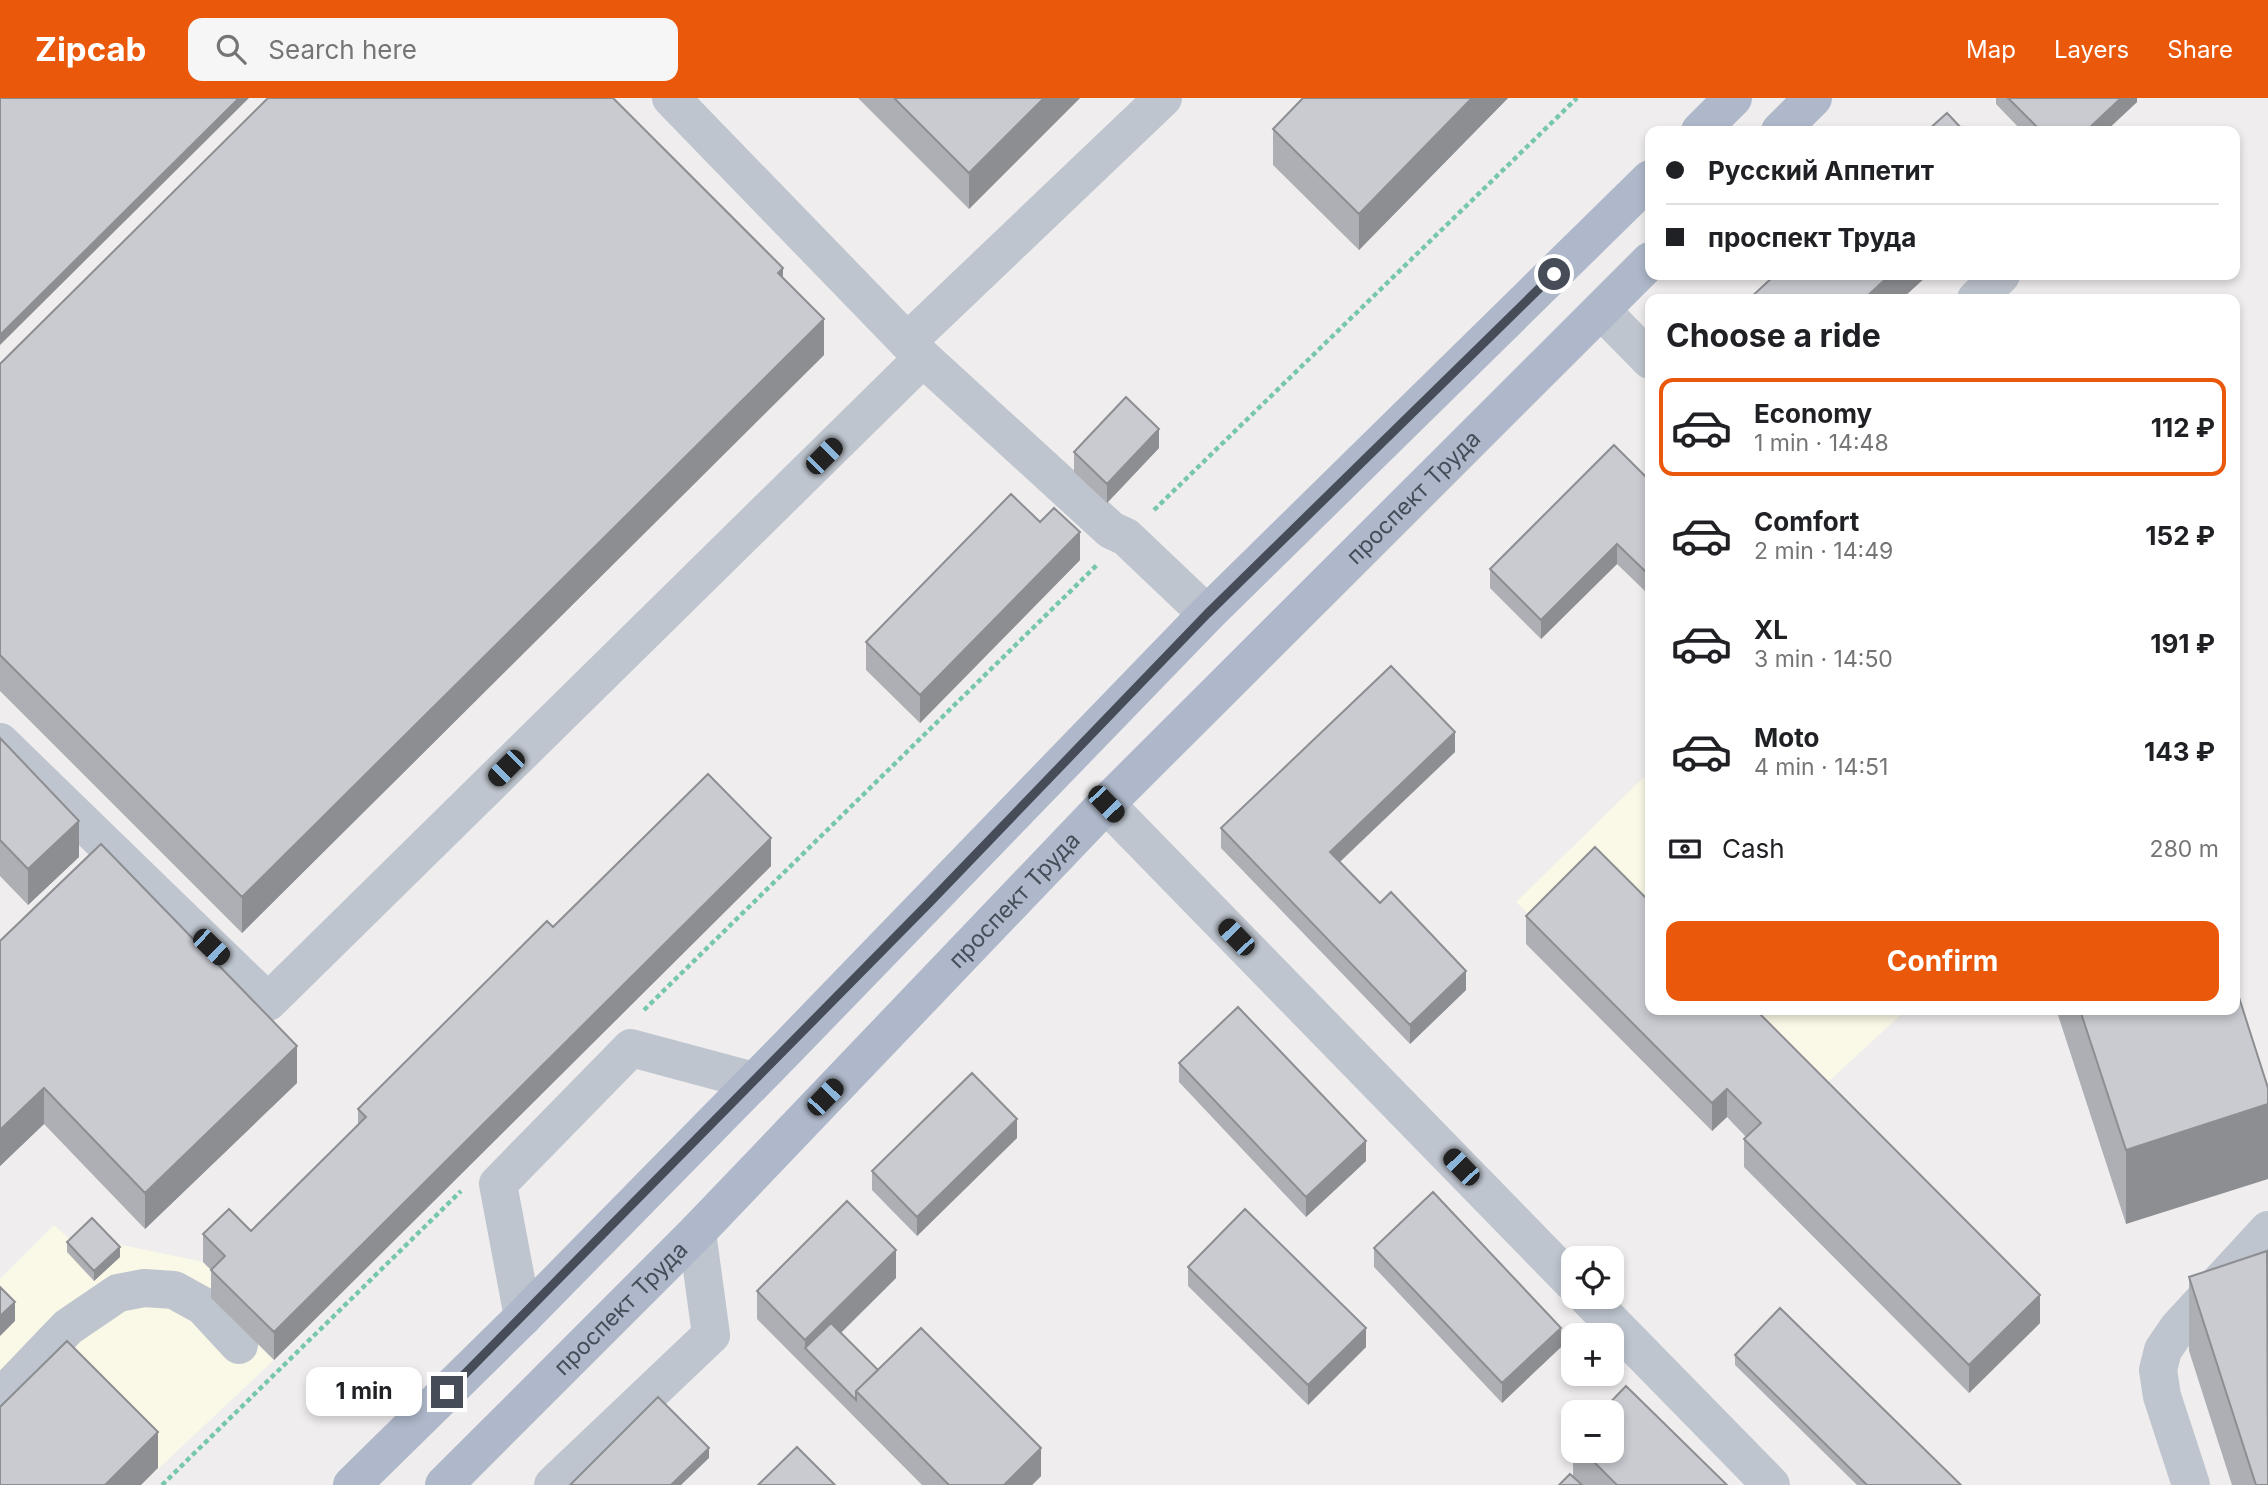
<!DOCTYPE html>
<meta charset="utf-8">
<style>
body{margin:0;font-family:Inter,sans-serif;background:#f6f6f6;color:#202124;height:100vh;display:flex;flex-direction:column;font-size:26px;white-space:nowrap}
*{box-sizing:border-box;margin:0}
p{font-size:23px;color:#757577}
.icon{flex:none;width:38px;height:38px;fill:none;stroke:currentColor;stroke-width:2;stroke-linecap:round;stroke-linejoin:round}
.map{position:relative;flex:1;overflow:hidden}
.sheet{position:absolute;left:1645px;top:196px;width:595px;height:721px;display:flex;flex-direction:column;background:#fff;border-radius:14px;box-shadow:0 4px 10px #0003}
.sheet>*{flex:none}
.top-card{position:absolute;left:1645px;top:28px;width:595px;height:154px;border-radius:14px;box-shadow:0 4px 10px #0003;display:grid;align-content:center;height:154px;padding:0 21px;background:#fff}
.buttons{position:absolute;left:1561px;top:1148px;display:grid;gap:14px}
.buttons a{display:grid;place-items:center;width:63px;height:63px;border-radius:14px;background:#fff;box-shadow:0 4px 10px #0003;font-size:35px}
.end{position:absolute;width:32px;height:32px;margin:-16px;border:9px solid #464d59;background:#fff;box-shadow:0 0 0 4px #fff}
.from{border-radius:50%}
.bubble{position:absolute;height:49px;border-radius:14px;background:#fff;box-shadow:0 4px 10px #0003;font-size:23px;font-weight:700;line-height:49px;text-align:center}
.car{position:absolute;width:21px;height:42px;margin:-21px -10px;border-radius:9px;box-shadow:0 0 5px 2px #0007;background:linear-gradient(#222 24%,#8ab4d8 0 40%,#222 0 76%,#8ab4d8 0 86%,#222 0)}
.top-card b{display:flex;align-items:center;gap:24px;height:66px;font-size:26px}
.top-card b+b{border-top:2px solid #e0e0e0}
.top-card i{width:18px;height:18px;background:#202124}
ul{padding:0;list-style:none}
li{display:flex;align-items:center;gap:21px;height:98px;margin:0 14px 10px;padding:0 7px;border:4px solid transparent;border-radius:14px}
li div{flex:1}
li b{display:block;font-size:26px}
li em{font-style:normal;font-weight:700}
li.selected{border-color:#ea580c}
li>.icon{width:63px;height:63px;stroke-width:1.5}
h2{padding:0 21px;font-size:32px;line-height:84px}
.pay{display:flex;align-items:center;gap:18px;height:77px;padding:0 21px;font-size:26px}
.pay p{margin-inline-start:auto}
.button{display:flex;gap:14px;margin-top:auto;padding:14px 21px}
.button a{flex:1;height:80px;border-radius:14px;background:#ea580c;color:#fff;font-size:28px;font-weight:700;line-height:80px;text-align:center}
header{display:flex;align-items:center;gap:42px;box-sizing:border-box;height:98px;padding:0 35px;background:#ea580c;color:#fff}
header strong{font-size:33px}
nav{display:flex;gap:38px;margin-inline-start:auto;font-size:24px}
.search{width:490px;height:63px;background:#f6f6f6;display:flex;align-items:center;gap:18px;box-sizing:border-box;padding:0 24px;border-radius:14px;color:#757577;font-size:26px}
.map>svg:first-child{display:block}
</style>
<header>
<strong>Zipcab</strong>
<div class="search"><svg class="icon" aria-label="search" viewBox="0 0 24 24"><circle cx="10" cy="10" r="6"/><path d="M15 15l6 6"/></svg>Search here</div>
<nav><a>Map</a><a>Layers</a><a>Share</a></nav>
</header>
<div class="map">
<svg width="2268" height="1387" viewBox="0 0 2268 1387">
<rect width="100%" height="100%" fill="#efeded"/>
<path fill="#faf8e6" d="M1645,678l5,6v228h256l-93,86 -52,55 -34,-34 -15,14 -186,-187 16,-16 -26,-26z
M54,1127l21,19 29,-3 99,21 22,22 49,76 -133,125h-141v-206z"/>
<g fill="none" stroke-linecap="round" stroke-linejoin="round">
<path stroke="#77c7ac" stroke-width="4.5" stroke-dasharray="5 3.5" stroke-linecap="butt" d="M1154,412l423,-412
M644,912l453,-445
M162,1387l299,-294"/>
<path stroke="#bec5ce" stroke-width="38" d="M671,0l252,260 188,172 15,7 81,77
M1976,201l25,-24
M1601,212l49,50
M907,244l256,-244
M0,644l268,260 655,-644
M1106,706l467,479
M1587,1199l184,188
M523,1219l-25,-133 133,-136 123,33
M0,1300l68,-71 50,-34 26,-5 30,2 29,16 36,39
M553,1387l158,-150 -14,-103
M2191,1387l-29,-89 -4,-26 5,-20 15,-22 90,-98"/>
<g stroke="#aeb8ca" stroke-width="38">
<path d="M1700,33l33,-33"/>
<path d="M1780,33l33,-33"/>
<path d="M352,1387l171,-168 268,-273 416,-430 443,-435"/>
<path id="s1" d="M444,1387l253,-253 409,-428 544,-543"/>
</g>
</g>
<path fill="#aeafb4" d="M858,0h222l-111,111z
M1303,0h205l-149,152 -86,-85v-36z
M1996,0h141v4l-31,29h-84l-26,-27z
M783,180l41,77 -582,578 -242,-242v-327z
M1159,350l-52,55 -33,-31v-20z
M1650,383v106l-4,5 -29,-28 -76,75 -51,-51v-19z
M1080,462l-160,163 -54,-53v-28z
M0,640l79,119 -51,48 -28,-29z
M1455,654l-115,110 126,128 -56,54 -189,-196v-20z
M771,768l-497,494 -63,-62v-28l-8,-8v-28l48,-3 107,-106v-16l195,-182z
M1526,818l514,407 -71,70 -225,-226v-28l2,-2 -19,-20 -15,14 -186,-187z
M0,843l297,142 -152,146 -101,-105 -44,42z
M2058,912h177l-109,214 -68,-209z
M1179,965l187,98 -60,56 -127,-135z
M1017,1040l-100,98 -45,-46v-19z
M67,1144l53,15 -26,24 -27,-29z
M1374,1150l187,99 -59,56 -128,-136z
M1188,1169l178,80 -58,58 -120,-119z
M2189,1179l79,208h-36l-43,-134z
M896,1180l-55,55 37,37 163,106 -9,9h-110l-165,-166v-28z
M1735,1257l226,130h-104l-122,-120z
M1573,1342v11h39l115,34h-168l14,-9z"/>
<path fill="#8d8e92" d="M239,0h10l-249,247v-10z
M1044,0h36l-111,111v-36z
M1472,0h36l-149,152v-36z
M2121,0h16v4l-31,29h-20z
M783,170v36l-5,-31z
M1890,177h38l-26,24h-38z
M824,221v36l-582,578v-36z
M1159,331v19l-52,55v-19z
M1080,434v28l-160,163v-28z
M1617,446v20l-76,75v-19z
M1650,470v19l-4,5v-20z
M1455,634v20l-125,119v-19z
M79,723v36l-51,48v-36z
M771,740v28l-497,494v-28z
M1466,873v19l-56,54v-19z
M297,948v37l-152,146v-36z
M44,990v36l-44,42v-36z
M1727,991v28l-15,14v-28z
M2268,1006v75l-142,45v-74z
M1017,1021v19l-100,98v-19z
M1366,1043v20l-60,56v-20z
M120,1149v10l-26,24v-10z
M896,1152v28l-81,80 -10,-10v-8z
M2040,1197v28l-71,70v-28z
M15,1204v19l-15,15v-20z
M1366,1230v19l-58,58v-20z
M1561,1230v19l-59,56v-20z
M158,1334v36l-17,17h-36z
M709,1350v10l-28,27h-10z
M1041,1350v28l-9,9h-28z"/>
<path fill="#cacbd1" stroke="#8d8e92" stroke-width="2" d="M0,0h239l-239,237z
M268,0h345l170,170 -5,5 46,46 -582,578 -242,-242v-291z
M894,0h150l-75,75z
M1303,0h169l-113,116 -86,-85z
M2008,0h113l-35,33h-45z
M1947,15l17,18h-37z
M1775,177h115l-26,24h-115z
M1126,299l33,32 -52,55 -33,-32z
M1614,347l36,36v87l-4,4 -29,-28 -76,76 -51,-51z
M1011,396l29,28 14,-14 26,24 -160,163 -54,-53z
M1391,568l64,66 -125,120 50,51 11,-11 75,79 -56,54 -189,-197z
M0,640l79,83 -51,48 -28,-29z
M708,676l63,64 -497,494 -63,-62 14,-14 -22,-22 26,-25 22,22 115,-114 -8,-8 189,-188 6,6z
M101,746l196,202 -152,147 -101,-105 -44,42v-189z
M1595,749l55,55v108h106l284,285 -71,70 -225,-226 17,-16 -34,-34 -15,14 -186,-187z
M2235,887l33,103v16l-142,46 -46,-140h155z
M1238,909l128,134 -60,56 -127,-134z
M972,975l45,46 -100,98 -45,-46z
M1433,1094l128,136 -59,55 -128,-135z
M847,1103l49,49 -91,90 -48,-49z
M1245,1111l121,119 -58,57 -120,-118z
M92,1120l28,29 -26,24 -27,-29z
M2267,1153l1,234h-12l-67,-208z
M0,1189l15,15 -15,14z
M1780,1210l181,177h-94l-132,-130z
M831,1225l47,47 -22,21v9l-51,-52z
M921,1230l120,120 -37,37h-55l-93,-94z
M67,1243l91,91 -53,53h-105v-78z
M1626,1288l101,99h-110l-34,-34h29v-39h-11z
M658,1299l51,51 -38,37h-101z
M797,1349l38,38h-77z
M1570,1376l12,11h-23z"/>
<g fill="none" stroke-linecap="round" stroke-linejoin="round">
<path stroke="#464d59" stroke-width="9" d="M447,1294l482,-489 278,-289 347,-340"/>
</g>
<g text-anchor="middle" stroke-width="5" stroke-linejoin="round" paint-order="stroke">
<g font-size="23" fill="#464d59" stroke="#fff">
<text dy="8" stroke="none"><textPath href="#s1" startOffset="1384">проспект Труда</textPath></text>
<text dy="8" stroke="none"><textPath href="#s1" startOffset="817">проспект Труда</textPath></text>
<text dy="8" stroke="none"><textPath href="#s1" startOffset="250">проспект Труда</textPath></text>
</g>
</g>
</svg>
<div class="buttons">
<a><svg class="icon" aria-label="locate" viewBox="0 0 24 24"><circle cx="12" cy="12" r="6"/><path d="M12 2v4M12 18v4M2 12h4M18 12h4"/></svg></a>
<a>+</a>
<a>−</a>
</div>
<i class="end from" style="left:1554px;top:176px"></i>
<i class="end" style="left:447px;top:1294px"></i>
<div class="bubble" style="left:306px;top:1269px;width:116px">1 min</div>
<i class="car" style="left:824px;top:358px;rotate:45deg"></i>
<i class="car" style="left:506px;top:670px;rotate:225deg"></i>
<i class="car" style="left:1106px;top:706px;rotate:136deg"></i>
<i class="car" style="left:1236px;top:839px;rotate:316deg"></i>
<i class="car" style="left:211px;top:849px;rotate:134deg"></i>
<i class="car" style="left:825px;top:999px;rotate:44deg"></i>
<i class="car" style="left:1461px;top:1069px;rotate:316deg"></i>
<div class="top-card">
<b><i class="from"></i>Русский Аппетит</b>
<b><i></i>проспект Труда</b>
</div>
<section class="sheet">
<h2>Choose a ride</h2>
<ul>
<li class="selected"><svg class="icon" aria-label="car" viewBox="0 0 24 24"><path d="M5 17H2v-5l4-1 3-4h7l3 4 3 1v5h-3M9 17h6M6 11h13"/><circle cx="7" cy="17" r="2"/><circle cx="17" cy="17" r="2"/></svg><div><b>Economy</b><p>1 min · 14:48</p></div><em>112 ₽</em></li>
<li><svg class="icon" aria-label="car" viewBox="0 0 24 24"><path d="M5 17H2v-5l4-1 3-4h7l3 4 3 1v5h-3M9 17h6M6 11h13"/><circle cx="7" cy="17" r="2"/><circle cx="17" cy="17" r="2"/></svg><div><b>Comfort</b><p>2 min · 14:49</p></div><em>152 ₽</em></li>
<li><svg class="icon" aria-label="car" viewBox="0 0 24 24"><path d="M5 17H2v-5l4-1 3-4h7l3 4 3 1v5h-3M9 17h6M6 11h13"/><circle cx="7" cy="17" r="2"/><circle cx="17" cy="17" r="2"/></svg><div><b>XL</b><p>3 min · 14:50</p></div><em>191 ₽</em></li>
<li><svg class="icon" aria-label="car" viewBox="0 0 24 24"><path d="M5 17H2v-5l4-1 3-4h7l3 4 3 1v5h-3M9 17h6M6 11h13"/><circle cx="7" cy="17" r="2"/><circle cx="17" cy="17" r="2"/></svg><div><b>Moto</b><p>4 min · 14:51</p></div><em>143 ₽</em></li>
</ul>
<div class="pay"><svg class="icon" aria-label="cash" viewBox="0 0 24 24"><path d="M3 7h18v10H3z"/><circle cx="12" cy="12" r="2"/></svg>Cash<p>280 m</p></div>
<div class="button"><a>Confirm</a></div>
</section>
</div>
